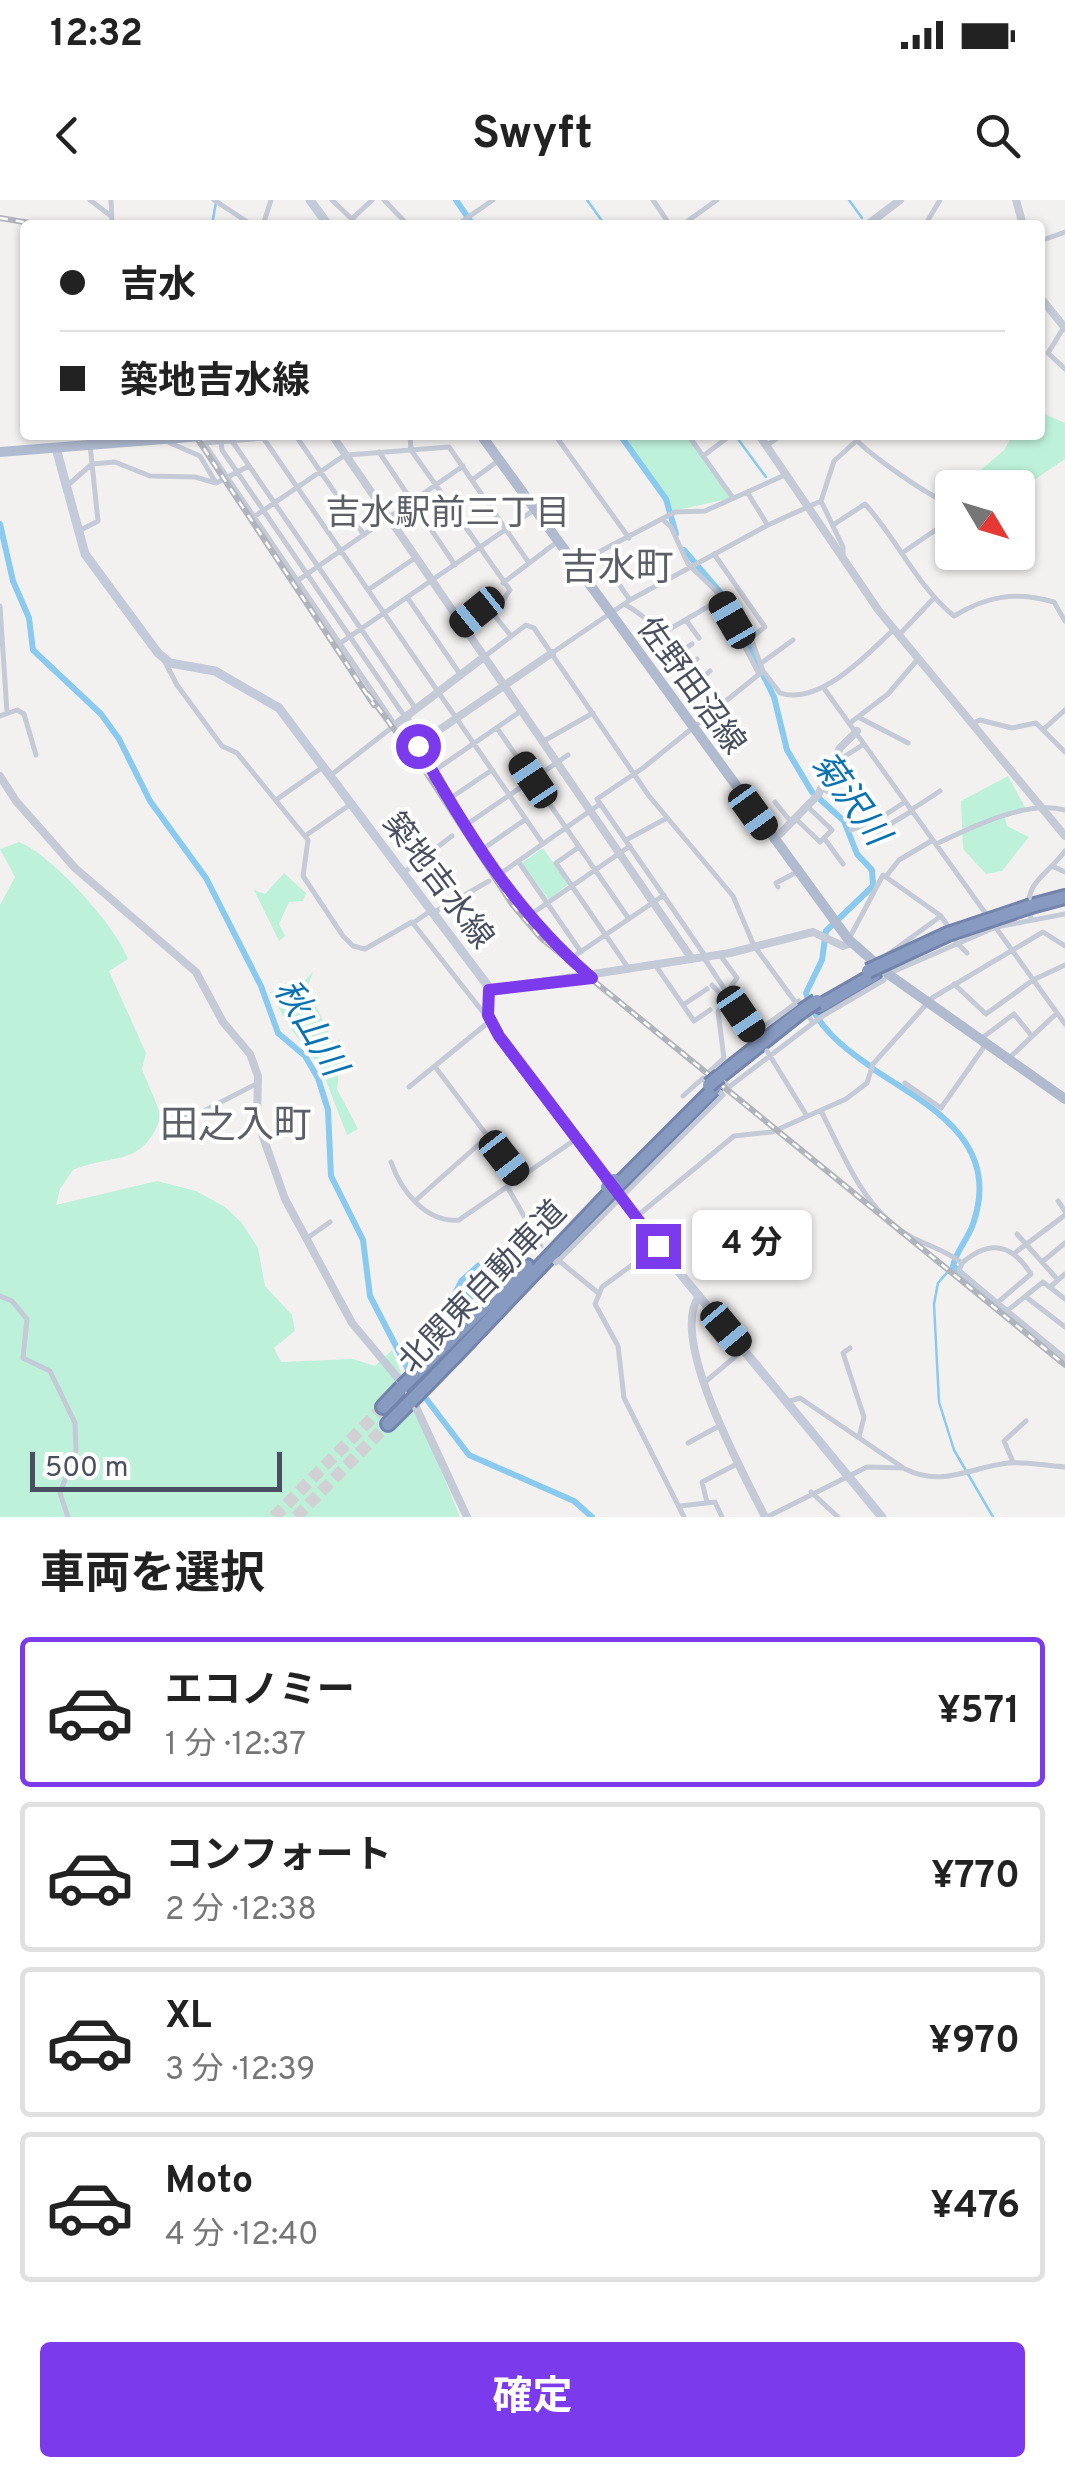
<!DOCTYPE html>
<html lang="ja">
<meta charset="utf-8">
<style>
body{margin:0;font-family:Overpass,"Noto Sans JP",sans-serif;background:#f6f6f6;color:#222;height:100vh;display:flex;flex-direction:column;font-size:38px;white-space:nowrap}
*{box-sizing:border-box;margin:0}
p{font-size:32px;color:#767676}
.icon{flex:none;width:55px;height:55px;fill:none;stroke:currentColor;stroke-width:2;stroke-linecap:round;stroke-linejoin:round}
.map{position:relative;height:1317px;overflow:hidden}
.side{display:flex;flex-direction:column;background:#fff;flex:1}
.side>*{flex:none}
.hud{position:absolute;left:20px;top:20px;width:1025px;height:220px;border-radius:10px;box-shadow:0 2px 8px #0004;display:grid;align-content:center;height:220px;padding:0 40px;background:#fff}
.needle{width:65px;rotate:128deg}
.controls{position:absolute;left:935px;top:270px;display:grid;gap:20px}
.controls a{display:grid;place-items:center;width:100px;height:100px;border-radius:10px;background:#fff;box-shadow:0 2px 8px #0004;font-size:50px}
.scale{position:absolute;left:30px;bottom:25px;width:252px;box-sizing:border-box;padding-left:10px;border:5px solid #48505f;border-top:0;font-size:28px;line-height:35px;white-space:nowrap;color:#48505f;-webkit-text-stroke:8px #fff;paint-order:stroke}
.end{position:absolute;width:45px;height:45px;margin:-22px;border:12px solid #7c3aed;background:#fff;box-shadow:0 0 0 5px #fff}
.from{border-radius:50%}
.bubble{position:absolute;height:70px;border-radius:10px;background:#fff;box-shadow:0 2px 8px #0004;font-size:32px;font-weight:700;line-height:70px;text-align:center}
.car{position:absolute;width:30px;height:60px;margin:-30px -15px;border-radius:12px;box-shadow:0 0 8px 2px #0007;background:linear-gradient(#222 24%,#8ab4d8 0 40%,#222 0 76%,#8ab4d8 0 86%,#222 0)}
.hud b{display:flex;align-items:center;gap:35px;height:95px;font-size:38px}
.hud b+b{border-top:2px solid #e0e0e0}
.hud i{width:25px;height:25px;background:#222}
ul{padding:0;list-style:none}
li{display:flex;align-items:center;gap:30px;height:150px;margin:0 20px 15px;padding:0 20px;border:5px solid #e0e0e0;border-radius:10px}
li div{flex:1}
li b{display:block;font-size:38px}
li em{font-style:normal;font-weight:700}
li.active{border-color:#7c3aed}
li>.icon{width:90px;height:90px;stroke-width:1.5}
h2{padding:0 40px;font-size:45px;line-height:120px}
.cta{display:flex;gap:20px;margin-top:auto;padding:20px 40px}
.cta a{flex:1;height:115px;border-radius:10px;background:#7c3aed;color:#fff;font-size:40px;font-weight:700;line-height:115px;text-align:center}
.status{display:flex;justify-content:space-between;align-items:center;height:70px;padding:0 50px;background:#fff;direction:ltr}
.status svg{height:28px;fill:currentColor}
header{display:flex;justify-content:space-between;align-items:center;height:130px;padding:0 40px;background:#fff;font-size:45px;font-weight:700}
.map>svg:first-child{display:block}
</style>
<div class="status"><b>12:32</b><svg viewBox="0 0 49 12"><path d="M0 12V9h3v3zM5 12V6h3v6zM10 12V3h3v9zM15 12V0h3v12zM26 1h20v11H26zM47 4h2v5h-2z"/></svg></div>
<header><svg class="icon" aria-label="back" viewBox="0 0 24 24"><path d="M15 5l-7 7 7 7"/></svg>Swyft<svg class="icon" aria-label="search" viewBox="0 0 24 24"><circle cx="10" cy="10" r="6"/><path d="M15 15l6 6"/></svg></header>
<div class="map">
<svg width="1065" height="1317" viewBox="0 0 1065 1317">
<rect width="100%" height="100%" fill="#f3f1f0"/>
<path fill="#bef1da" d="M1040,212l25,11v36l-47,32v-3l-57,-1 43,-37 9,-15h27z
M621,235h67l45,63 -61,13z
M1008,576l18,33 -21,9 2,8 22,11 -27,34 -16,3 -23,-25 -2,-48z
M19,642c33,13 97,84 109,117l-19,12 37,82 -4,16 19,46c-16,53 -49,38 -88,55l-13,19 -4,16 101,-24 39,10 29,16 17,16 16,25 7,38 27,29 3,16 -21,17 7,14 72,-3 22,7 17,-16 68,167h-460v-612l15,-28 -15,-28z
M543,648l25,36 -19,16 -27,-37z
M284,673l22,20 -3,8 -14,1 -10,22 6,12 -6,5 -25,-51 11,4z
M313,772l-6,16 27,55 6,-4 -2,9 11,16 -10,8 -2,17 21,40 -11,6 -26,-67 -33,-43 -18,-33 21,-4 15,20 8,-3 -11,-23z"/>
<path fill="#8acaef" d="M478,1062l16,17 -34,33 -13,-9 12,-24z"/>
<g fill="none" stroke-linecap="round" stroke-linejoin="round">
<path stroke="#8acaef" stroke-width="2.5" d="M587,0l18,25
M849,0l13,18
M212,25l4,-23
M735,235l31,42
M953,1066l-15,17 -4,21 5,98 15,48 39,67"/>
<path stroke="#8acaef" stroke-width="6" d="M456,0l17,25
M620,235l46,64 10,35
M0,324l13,57 16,37 4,32 68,64 18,25 31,62 56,77 55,108 17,47 27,23 13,22 10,32 3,66 32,64 7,56 42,81
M684,350l36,42 27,50 27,55 13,53 25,42 32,29 13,33 15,16 1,16 -47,45 -4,29 -16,33c10,33 36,54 64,73
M873,869c57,37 129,73 100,155 -5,15 -17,27 -20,42l92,79
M421,1192l48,63 105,46 18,16"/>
<path stroke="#d1d1d3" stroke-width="12" stroke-dasharray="12 6" stroke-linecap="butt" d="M274,1317l109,-110
M296,1317l92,-93"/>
<g stroke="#7284ac" stroke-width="18">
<path id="motorway" d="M1031,706l34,-9
M820,806l54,-31
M720,876l82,-65
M618,985l96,-96
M446,1144l81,-78
M455,1156l157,-165
M383,1207l19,-20
M388,1224l22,-22"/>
</g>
<path stroke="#c4cad6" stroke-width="5" d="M90,0l21,16
M111,0l1,25
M214,0l38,25
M332,0l26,25
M384,0l24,25
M653,0l17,25
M353,18l19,-18
M263,25l8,-25
M457,25l36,-25
M682,25l35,-25
M925,25l15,-25
M1040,41l25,-9
M1064,127l-16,26 17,16
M300,235l-96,8 191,282 -64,50
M410,235l1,15 99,140 -9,13
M555,235l74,103
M688,235l45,63
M852,235c13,17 81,65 100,69
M296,236l68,99
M264,239l279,405
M232,241l184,268
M221,242l1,8 183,267
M170,243l30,13 16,27
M766,246l16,-11
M379,252l76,113
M348,255l101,-8 80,116
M703,256l28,-21
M472,280l26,-19
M68,285l24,-21 23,-2 35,14 45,1 21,6 33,-17
M747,292l20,32
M252,318l93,-63
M662,319l9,8 17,37 28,27 43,83
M833,325l32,-21c32,35 52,82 89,112 33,-20 61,-25 100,-14l11,19
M79,331l19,-10 -9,-86
M905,351l32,-22 9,-26
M714,354l51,73 -14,11 12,33 17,22c39,13 87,-38 113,-63
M843,356v-9l-22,-46 13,-40 29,-26
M297,381l166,-115
M503,383l54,-41
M368,390l47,-32
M407,397l53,77
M630,400l-33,-47 78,-41 30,-1 80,-36
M624,404c54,29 51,75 94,104
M0,406l7,107
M710,406l12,20
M686,420l13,18
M461,425l25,-20 25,31
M663,433l58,-34
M898,436l36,-38
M339,444l195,-134
M552,453l78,-53 138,-75 53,-24
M676,455l16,-11
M484,457l42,-32 8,3 115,168 84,100 21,50
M164,460l13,25 45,61 15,7 71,87 -5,36 40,60 10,10 12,3 47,-27 78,99 -81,66
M760,464l33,-24
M685,468l12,-9
M693,486l17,-15
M823,487l242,337
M0,516l17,-6 7,4 12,41
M858,517l50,26
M850,523l38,-29 30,-35
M973,523l7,-3 32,8 24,-5 29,29
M497,528l132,191
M1045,528l20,-18
M423,541l-5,6 7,18 96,145 68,66
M542,542l51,-29
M833,564l31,-20
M431,573l90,-62
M822,588l21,13
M449,599l43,-29
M276,600l47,-33
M775,602l16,20
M911,610l29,-19
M795,618l25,24 12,-12 -25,-24
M463,627l105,-72
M851,630l23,-8 31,-20
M877,632l35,-21
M305,636l46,-32
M824,638l19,26
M626,640l41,-22
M936,644c36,-17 89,-44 129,-34
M579,647l-23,16 73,106
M480,651l46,-32
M518,661l63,91
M1052,666l13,6
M403,673l49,-37
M887,675l12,-15 34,-20
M497,676l103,-72
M778,687l-2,-4 21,-11
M433,713l56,-32
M527,717l103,-71
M1031,718c-10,-35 15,-41 34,-67
M967,721l52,-17
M413,723l16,-11
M850,737l33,-62 58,41 11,16
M956,742l11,11
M755,747l41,56
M720,755l17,23 -10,14
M706,757l-109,-158 46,-31 120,-97
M704,758l53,80
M883,758l58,-42
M570,759l94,-64
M656,766l38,55 16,-11
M890,773l106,-46 69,-13
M954,784l32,30 47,-34 32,-15
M712,785l12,13
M728,793l-10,19 6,46 -14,13 19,16 92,-70 63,-37
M683,805l24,-16
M755,833l44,-32 14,22
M982,838l32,-24 17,21
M767,851l40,65
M1008,859l49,-46
M436,868l84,111
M905,883l36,25 45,-64
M177,909l4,8 9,1 68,-35
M821,911c23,45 44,102 92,127 18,9 32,12 49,25l-3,8 106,87
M391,962c10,29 35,61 68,58l117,-81
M508,988l33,58
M415,1001l72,-64
M1058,1001l7,10
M636,1017l98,-81 38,-4 74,-33 21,-16 6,-19 59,-66 111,-66 22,14
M1017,1034l41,46
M306,1039l24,-17
M658,1046l-56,41 -7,17 23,42 6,52 60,119
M1016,1052l49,-37
M552,1058l4,5 167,-168 -20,-17 -20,18
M558,1060l39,32
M1042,1062l23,-19
M962,1063c28,-24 50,-19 69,11l-34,29
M1050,1087l15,-13
M0,1096l12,5 15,18 -4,39 27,13 25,52 1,28 -16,42 8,24
M1026,1097l39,30
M1007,1111l36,-29 22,17
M850,1148l-7,5 21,64 -5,20
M705,1182l37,-31
M787,1202l13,-4 105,71c38,19 66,-2 103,-6 18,-2 38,3 57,4
M688,1243l33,-18
M1013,1262l-9,-21 22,-20
M811,1292l27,25
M707,1302l-5,-20 37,-19
M680,1306l35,-4 7,15
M767,1317l100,-50 35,1"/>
<path stroke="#c4cad6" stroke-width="8" d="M1016,0l7,25
M867,25l33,-25
M1040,97l25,31
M332,235l360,524
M759,235l120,176 186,225
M405,517l18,24 129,-88
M395,525l89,-68
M0,576l16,25 59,67 121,104 27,50 27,32 8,22 -1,44 28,79 67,124 56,67 59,127
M774,640l44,-45 22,-47 17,-17
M489,790l241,-37 83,-21 30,14 9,-3
M699,1096c-31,43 45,178 66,221"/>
<path stroke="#c3cada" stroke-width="9" d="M310,0l18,25
M56,248l29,106 73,99 12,10 45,8 64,37 209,278v29l11,21 175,230 208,251"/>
<path stroke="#b0bbd0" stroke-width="10" d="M481,235l367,504 40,35 177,125
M0,252l189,-15"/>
<use href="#motorway" stroke="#879ac0" stroke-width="12"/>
<g stroke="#b2b4bb" stroke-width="6">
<path id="rail" d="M0,18l42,7
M195,235l179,270
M368,494l60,81 84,129 29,34 524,427"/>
</g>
<use href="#rail" stroke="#fff" stroke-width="2.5" stroke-dasharray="8" stroke-linecap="butt"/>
<g stroke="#7284ac" stroke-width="18" stroke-linecap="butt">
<path id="motorway-bridge" d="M868,771l80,-37 83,-28
M802,811l15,-10
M709,885l11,-9
M607,987l7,-7
M402,1187l44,-43
M410,1202l45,-46"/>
</g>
<path stroke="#b0bbd0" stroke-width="10" d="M189,237l10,-1"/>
<use href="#motorway-bridge" stroke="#879ac0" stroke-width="12"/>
</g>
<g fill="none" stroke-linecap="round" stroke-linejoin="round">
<path stroke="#7c3aed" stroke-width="12" d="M418,546c48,85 97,166 174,232l-103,12 -1,25 11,21 159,210"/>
</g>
<g text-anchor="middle" stroke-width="8" stroke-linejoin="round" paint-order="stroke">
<g font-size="32" fill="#48505f" stroke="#fff">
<text transform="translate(692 485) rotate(54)" y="11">佐野田沼線</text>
<text transform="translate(439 680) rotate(53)" y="11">築地吉水線</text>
<text transform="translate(482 1086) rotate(-46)" y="11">北関東自動車道</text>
</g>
<g font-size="35" fill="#5d5f66" stroke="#fff">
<text x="448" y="324">吉水駅前三丁目</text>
</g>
<g font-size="35" font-style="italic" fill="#0872b2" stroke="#fff">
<text transform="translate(851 598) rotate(54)" y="12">菊沢川</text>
<text transform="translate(311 827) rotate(59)" y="12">秋山川</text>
</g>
<g font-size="38" fill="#5d5f66" stroke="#fff">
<text x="617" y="380">吉水町</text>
<text x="236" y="937">田之入町</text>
</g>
</g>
</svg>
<div class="controls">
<a><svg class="needle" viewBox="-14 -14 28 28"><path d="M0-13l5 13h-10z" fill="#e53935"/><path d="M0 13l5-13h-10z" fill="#767676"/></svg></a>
</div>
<div class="scale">500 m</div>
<i class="end from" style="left:418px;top:546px"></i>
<i class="end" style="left:658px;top:1046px"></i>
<div class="bubble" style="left:692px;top:1010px;width:120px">4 分</div>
<i class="car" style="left:477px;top:412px;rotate:231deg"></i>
<i class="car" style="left:732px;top:420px;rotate:330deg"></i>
<i class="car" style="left:533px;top:580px;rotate:326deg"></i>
<i class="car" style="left:753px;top:612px;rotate:144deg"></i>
<i class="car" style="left:741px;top:814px;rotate:146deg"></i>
<i class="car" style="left:504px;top:958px;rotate:142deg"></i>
<i class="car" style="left:726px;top:1129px;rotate:140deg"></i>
<div class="hud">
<b><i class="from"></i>吉水</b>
<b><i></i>築地吉水線</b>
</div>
</div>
<section class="side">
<h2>車両を選択</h2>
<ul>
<li class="active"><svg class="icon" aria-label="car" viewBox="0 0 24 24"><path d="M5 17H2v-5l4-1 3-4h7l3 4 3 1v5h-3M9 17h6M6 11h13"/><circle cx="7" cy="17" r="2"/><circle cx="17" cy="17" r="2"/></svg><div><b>エコノミー</b><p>1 分 · 12:37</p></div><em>¥571</em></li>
<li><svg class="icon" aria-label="car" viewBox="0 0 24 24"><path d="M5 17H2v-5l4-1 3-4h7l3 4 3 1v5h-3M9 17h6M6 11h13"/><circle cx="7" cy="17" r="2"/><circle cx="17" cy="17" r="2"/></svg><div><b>コンフォート</b><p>2 分 · 12:38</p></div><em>¥770</em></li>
<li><svg class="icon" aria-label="car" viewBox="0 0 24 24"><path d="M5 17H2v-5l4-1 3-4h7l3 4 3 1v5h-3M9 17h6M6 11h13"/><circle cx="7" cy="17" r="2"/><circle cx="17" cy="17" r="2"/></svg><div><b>XL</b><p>3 分 · 12:39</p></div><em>¥970</em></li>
<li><svg class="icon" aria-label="car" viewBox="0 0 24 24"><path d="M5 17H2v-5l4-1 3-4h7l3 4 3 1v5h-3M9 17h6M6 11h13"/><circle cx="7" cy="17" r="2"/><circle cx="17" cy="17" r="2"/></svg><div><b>Moto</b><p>4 分 · 12:40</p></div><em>¥476</em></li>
</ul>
<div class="cta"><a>確定</a></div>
</section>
